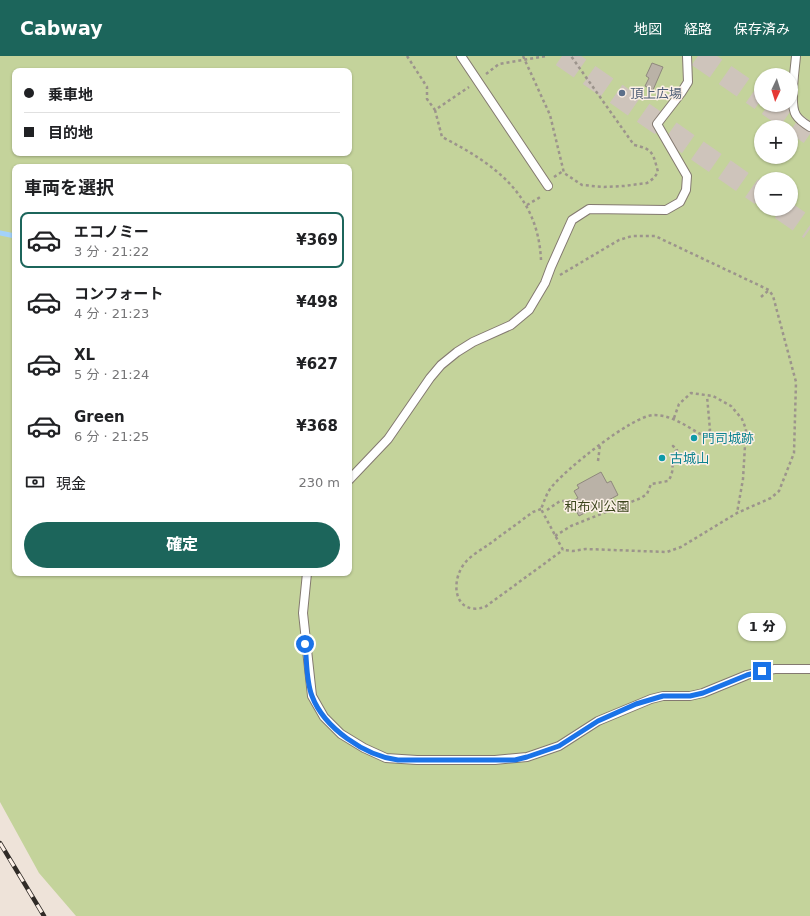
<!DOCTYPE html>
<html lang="ja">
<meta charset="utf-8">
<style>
body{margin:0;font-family:"DejaVu Sans","Noto Sans JP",sans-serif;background:#f2f2f2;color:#202124;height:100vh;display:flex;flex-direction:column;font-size:15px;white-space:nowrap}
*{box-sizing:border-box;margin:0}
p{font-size:13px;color:#757577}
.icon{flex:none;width:22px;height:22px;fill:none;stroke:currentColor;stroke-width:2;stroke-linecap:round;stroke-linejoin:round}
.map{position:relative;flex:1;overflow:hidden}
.panel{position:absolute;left:12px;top:108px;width:340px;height:412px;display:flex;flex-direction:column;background:#fff;border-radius:8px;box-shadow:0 1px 3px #0004}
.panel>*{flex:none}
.guide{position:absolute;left:12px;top:12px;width:340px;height:88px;border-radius:8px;box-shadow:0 1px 3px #0004;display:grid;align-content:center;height:88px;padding:0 12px;background:#fff}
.needle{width:26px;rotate:184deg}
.fabs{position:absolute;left:754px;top:12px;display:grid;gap:8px}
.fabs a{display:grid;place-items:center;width:44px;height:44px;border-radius:50%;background:#fff;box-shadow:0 1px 3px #0004;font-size:20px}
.end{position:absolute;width:18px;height:18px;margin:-9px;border:5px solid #1a73e8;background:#fff;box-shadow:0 0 0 2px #fff}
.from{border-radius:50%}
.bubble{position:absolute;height:28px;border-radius:14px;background:#fff;box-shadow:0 1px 3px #0004;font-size:13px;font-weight:800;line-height:28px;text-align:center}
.guide b{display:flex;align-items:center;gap:14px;height:38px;font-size:15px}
.guide b+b{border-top:1px solid #e0e0e0}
.guide i{width:10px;height:10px;background:#202124}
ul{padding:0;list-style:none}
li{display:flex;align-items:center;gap:12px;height:56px;margin:0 8px 6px;padding:0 4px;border:2px solid transparent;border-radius:8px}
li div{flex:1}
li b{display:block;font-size:15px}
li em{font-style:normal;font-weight:800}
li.current{border-color:#1c655b}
li>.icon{width:36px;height:36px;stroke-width:1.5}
h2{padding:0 12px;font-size:18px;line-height:48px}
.pay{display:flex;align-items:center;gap:10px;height:44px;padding:0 12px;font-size:15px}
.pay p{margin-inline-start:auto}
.button{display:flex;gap:8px;margin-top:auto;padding:8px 12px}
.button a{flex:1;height:46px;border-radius:24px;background:#1c655b;color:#fff;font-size:16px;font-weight:800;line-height:46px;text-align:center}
header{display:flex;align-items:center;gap:24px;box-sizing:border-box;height:56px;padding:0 20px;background:#1c655b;color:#fff}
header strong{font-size:19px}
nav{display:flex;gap:22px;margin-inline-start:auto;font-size:14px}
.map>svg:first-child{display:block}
</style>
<header>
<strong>Cabway</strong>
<nav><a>地図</a><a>経路</a><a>保存済み</a></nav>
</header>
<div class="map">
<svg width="810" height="860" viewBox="0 0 810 860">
<rect width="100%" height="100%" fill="#eee3d9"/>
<path fill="#c4d39b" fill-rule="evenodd" d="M0,0h810v860h-734l-37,-43 -39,-71zM15,15h334v82h-334zM761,19h30v30h-30zM761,71h30v30h-30zM15,111h334v406h-334zM761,123h30v30h-30z"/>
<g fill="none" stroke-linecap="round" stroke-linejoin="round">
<path stroke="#a3d2fa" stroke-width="5" d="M0,177l15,3"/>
</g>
<path fill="#bab2a7" stroke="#8f887d" d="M652,7l11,4 -10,23 -8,-4 4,-8 -3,-2z
M601,416l6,11 4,-2 7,14 -39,21 -8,-14 7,-4 -4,-7 5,-3 -2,-3z"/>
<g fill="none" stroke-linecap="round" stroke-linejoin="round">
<path stroke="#cec4bb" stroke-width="22" stroke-dasharray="22 11" stroke-linecap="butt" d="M562,0l199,139
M698,0l63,44
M768,49l42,29
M781,153l29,20"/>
<g stroke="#837970" stroke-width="10">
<path id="service" d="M461,0l87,130
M796,0c-1,14 -7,48 0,59 3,5 9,9 14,12
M349,424l39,-41 42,-61 11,-13 16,-13 16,-10 38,-17 18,-15 16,-27 6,-16 21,-47 17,-11 77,1 14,-8 6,-12 1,-14 -30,-52 24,-31 7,-11 -1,-26
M307,517l-4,40 9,83 12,21 17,17 23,14 22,10 31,2h78l32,-3 32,-11 39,-25 53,-22 12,-3h27l13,-3 44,-18 15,-4 13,-2h35"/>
</g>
<path stroke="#9c948c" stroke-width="2.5" stroke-dasharray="3 3" stroke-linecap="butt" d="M407,0l20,31v12l8,11 34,-23
M523,0l27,59 14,58 18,12 22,2 20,-1 23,-3 7,-5 4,-6c-5,-19 -5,-23 -24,-27l-63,-89
M486,18l13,-10 47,-8
M435,54l7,27c53,27 96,58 99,123
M554,121l9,-6
M527,149l15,-9
M560,219l59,-35 13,-4h23l114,54 4,6 23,86 -2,71 -15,38 -8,7 -34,15 -56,34 -14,5 -81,-3 -13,2 -10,-1 -22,-41c3,-7 5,-14 9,-20 13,-18 83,-74 104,-74 18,0 32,11 48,20l8,-5 -3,-34
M761,241l8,-7
M674,362l5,-14 12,-11 22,3 18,10 11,13 4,10 -3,50 -6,34
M598,405l2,-16
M541,453l-8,3c-15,11 -30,22 -45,33 -9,6 -20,12 -26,22 -12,20 -5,49 23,40l78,-57
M547,454l13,-9h5
M555,480l16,-10 70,-28 6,-4 4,-10 17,-3c6,-8 5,-16 3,-26l6,-5 -4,-4 3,-2"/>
<use href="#service" stroke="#fff" stroke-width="8"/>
<g stroke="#302b27" stroke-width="4.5">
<path id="rail" d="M0,787l44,73"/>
</g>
<use href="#rail" stroke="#fcf0e7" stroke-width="3" stroke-dasharray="9" stroke-linecap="butt"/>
</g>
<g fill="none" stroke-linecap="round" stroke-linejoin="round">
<path stroke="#1a73e8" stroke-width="5" d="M305,588c2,17 1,37 7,52 12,32 53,60 86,64h117l12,-3 32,-11 39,-25 38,-17 27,-8h27l13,-3 44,-18 15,-4"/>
</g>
<circle fill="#5c6f8a" stroke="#fcf0e7" stroke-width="1.5" cx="622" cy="37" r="4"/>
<g fill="#0f9aa8" stroke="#fcf0e7" stroke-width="1.5">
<circle cx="694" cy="382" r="4"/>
<circle cx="662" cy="402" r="4"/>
</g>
<g text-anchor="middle" stroke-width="3" stroke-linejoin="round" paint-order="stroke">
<g font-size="13" fill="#4e5e75" stroke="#fcf0e7" text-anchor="start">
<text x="630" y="42">頂上広場</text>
</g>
<g font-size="13" fill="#0d838f" stroke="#fcf0e7" text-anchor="start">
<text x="702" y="387">門司城跡</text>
<text x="670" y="407">古城山</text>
</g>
<g font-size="13" fill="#3a431b" stroke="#fcf0e7">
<text x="597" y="455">和布刈公園</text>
</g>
</g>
</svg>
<div class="fabs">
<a><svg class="needle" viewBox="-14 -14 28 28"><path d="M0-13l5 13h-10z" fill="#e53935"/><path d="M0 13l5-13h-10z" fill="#757577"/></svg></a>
<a>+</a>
<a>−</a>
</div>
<i class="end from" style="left:305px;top:588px"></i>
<i class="end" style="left:762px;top:615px"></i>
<div class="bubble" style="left:738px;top:557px;width:48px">1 分</div>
<div class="guide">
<b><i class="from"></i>乗車地</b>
<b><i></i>目的地</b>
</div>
<section class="panel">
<h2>車両を選択</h2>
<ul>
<li class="current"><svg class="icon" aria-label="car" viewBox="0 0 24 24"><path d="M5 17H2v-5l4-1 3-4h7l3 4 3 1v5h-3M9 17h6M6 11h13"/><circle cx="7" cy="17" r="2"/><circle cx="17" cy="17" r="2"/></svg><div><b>エコノミー</b><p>3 分 · 21:22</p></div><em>¥369</em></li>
<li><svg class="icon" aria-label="car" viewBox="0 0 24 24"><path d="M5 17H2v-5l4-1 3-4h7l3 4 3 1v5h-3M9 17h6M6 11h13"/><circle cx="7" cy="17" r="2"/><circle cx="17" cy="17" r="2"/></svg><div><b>コンフォート</b><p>4 分 · 21:23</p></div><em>¥498</em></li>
<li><svg class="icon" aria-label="car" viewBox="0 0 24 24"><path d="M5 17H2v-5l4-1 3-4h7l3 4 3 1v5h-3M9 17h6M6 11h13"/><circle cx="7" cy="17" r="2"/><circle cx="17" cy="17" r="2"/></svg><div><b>XL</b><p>5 分 · 21:24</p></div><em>¥627</em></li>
<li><svg class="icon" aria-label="car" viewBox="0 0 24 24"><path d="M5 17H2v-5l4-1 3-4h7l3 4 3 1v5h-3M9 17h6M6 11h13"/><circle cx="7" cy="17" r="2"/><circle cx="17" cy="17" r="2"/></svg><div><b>Green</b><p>6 分 · 21:25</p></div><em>¥368</em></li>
</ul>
<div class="pay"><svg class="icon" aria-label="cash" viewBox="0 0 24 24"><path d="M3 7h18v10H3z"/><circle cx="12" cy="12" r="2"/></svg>現金<p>230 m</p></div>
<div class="button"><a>確定</a></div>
</section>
</div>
